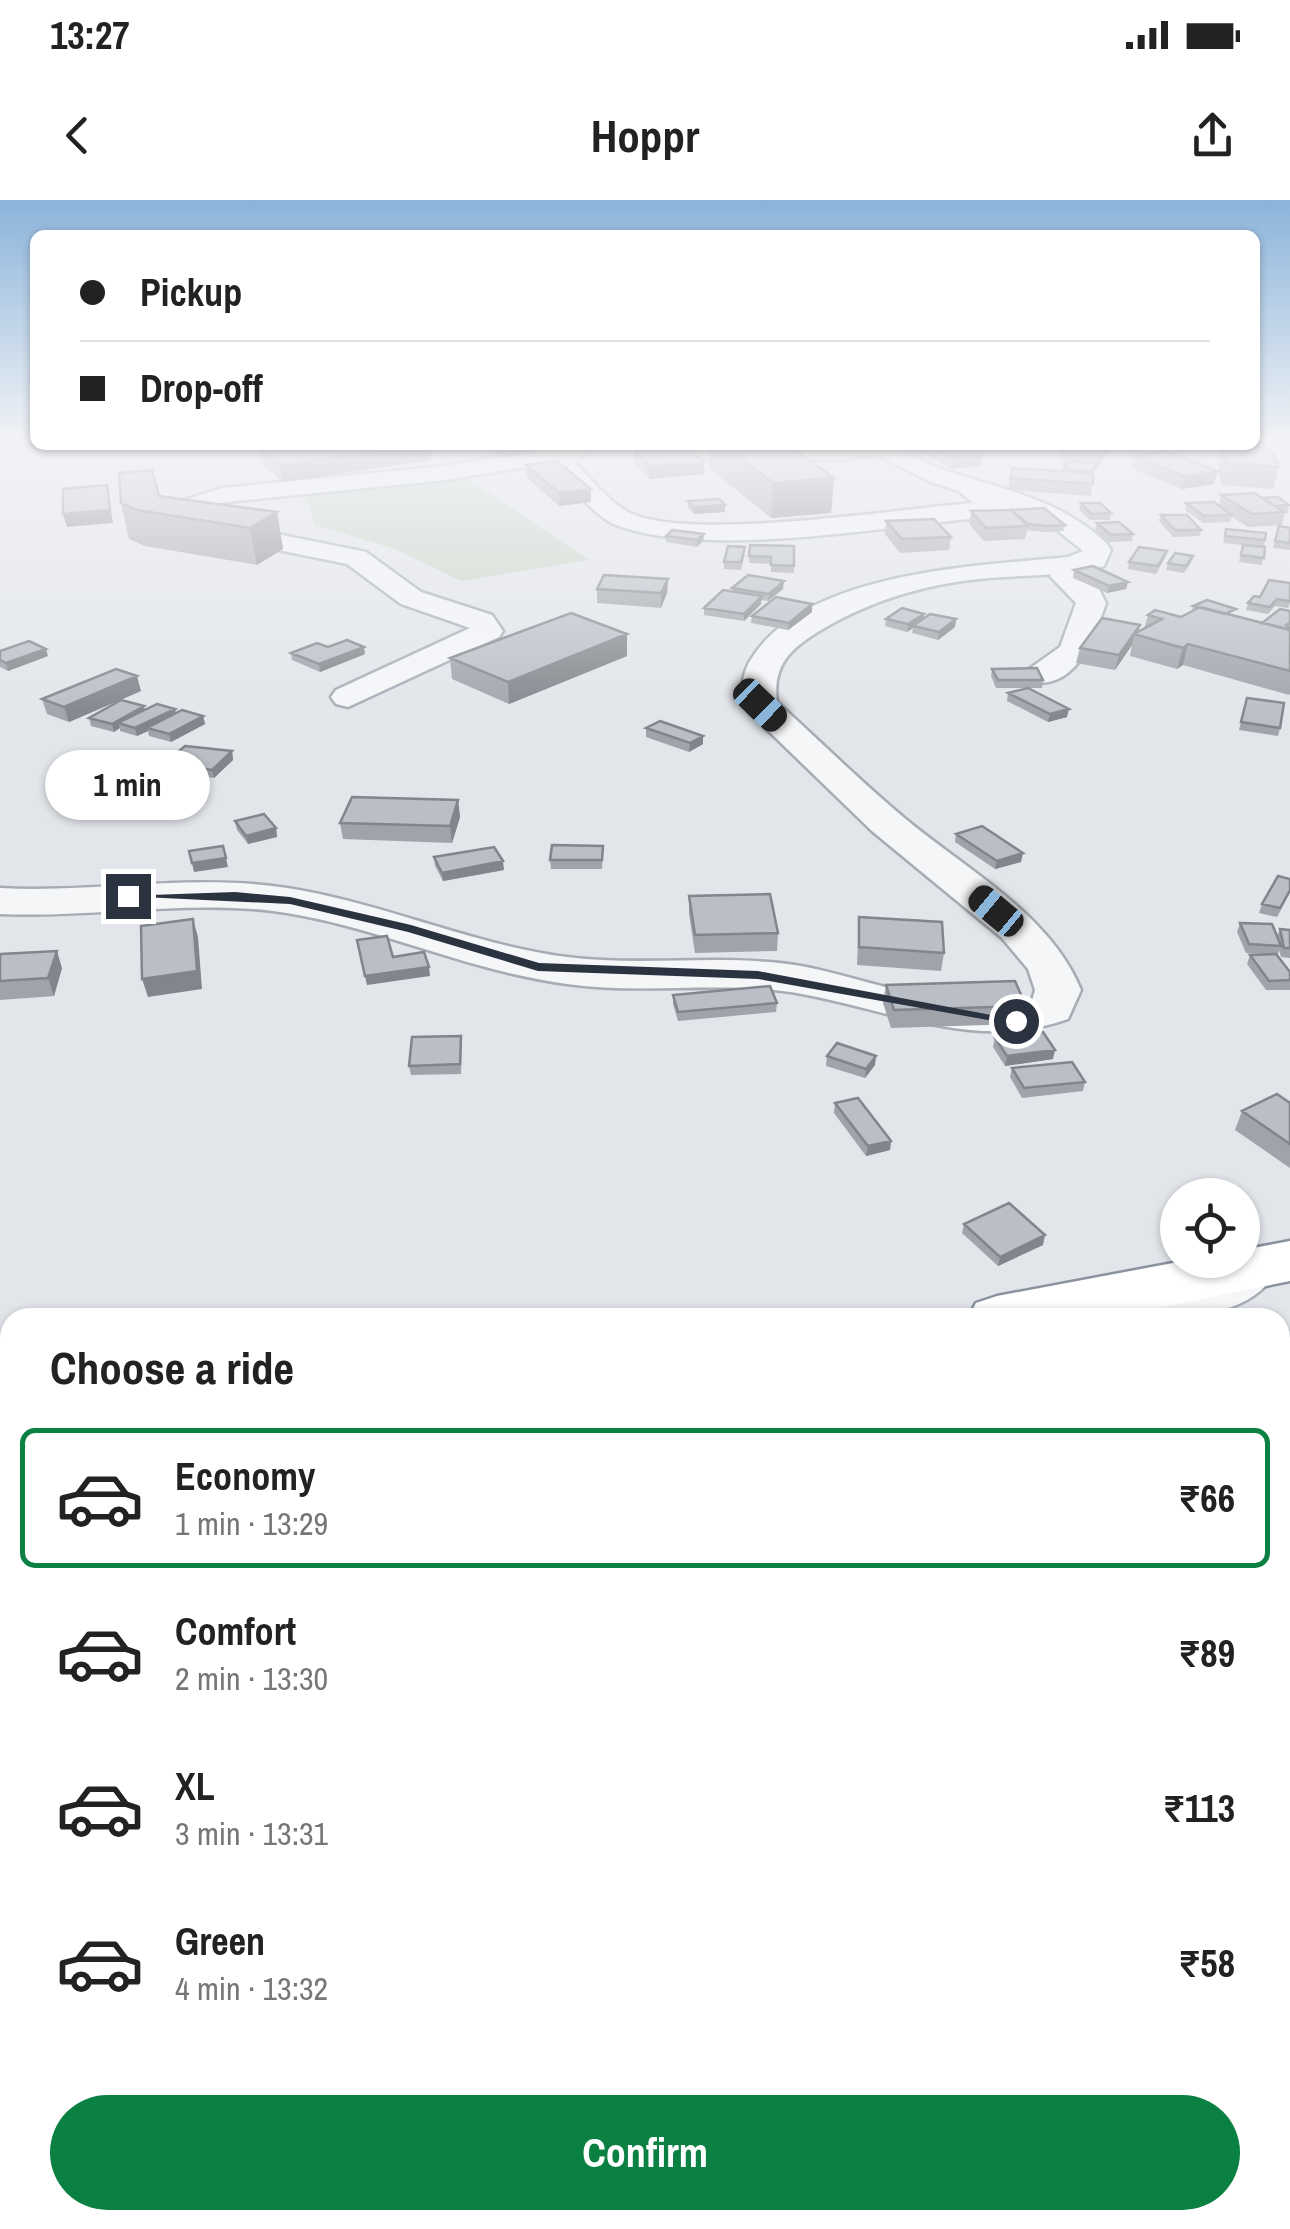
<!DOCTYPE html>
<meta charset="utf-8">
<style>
body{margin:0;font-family:"Archivo Narrow",sans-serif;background:#f2f2f2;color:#222;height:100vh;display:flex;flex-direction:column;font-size:38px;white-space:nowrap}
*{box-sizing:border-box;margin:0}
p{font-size:32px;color:#767676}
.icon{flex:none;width:55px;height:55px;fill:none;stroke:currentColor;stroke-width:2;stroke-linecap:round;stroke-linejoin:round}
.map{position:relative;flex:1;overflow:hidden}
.sheet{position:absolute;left:0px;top:1108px;width:1290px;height:922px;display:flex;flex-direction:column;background:#fff;border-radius:30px 30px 0 0;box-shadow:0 2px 8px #0004}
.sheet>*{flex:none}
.guide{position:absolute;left:30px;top:30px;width:1230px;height:220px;border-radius:15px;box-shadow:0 2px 8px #0004;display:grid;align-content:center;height:220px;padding:0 50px;background:#fff}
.buttons{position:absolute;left:1160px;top:978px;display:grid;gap:20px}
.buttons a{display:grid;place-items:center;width:100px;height:100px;border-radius:50%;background:#fff;box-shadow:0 2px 8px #0004;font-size:50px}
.end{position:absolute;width:45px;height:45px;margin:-22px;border:12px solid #2b3341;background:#fff;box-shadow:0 0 0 5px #fff}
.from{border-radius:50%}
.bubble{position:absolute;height:70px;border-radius:35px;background:#fff;box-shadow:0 2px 8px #0004;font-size:32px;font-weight:700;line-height:70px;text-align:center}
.car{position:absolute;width:30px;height:60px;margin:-30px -15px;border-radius:12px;box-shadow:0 0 8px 2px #0007;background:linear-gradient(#222 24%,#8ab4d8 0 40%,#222 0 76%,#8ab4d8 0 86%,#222 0)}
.guide b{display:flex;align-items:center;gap:35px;height:95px;font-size:38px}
.guide b+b{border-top:2px solid #e0e0e0}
.guide i{width:25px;height:25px;background:#222}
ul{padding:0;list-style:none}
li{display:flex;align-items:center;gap:30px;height:140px;margin:0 20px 15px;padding:0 30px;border:5px solid transparent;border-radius:15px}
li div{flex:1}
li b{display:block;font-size:38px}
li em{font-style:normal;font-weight:700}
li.on{border-color:#0b8043}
li>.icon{width:90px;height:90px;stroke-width:1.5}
h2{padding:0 50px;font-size:45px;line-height:120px}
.button{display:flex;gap:20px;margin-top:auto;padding:20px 50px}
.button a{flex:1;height:115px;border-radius:60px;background:#0b8043;color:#fff;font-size:40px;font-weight:700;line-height:115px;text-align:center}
.status{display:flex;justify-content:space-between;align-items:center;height:70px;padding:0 50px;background:#fff;direction:ltr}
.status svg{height:28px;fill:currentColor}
header{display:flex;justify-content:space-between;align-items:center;height:130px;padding:0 50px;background:#fff;font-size:45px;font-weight:700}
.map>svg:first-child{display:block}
</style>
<div class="status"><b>13:27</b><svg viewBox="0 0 49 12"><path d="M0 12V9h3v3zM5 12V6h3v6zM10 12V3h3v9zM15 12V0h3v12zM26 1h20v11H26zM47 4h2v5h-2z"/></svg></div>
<header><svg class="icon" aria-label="back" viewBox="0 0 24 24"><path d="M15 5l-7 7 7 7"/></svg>Hoppr<svg class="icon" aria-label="share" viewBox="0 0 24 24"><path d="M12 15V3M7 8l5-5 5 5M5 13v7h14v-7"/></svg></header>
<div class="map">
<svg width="1290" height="2029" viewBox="0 0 1290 2029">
<rect width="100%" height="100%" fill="#e2e5ea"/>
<path fill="#c8d3c4" d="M467,278l122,82 -128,21 -66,-32 -80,-24 -10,-32z"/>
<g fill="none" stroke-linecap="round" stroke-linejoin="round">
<g stroke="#a7acb4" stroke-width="5">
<path id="minor" d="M569,245h26l-21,17c16,15 36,42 56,51 60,29 269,-4 343,-10l-20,-17 12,-7 45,29 -13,8c-100,9 -291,44 -381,9 -18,-6 -54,-47 -67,-62l-104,17 -219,22 -28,10v6l168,34 55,40 71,23 11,16 -4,6 -151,70 -12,-3 -5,-7 5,-7 134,-62 -69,-24 -54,-40 -156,-32 -23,-12 10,-18 44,-14 223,-22z
M1076,356l14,8 -9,11 18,14 7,14c-12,35 -30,90 -79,78l-5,-7 38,-27 16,-44 -26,-27 16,-18z
M1247,1052l20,6 9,14c-29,50 -106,46 -156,46 15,-27 91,-58 122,-58z
M1280,1401l10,4v71l-10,-4z
M1290,1610v100l-10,4v-100z
M1280,1996l10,33h-95l-3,-9h88z
M835,2020h100l-3,9h-101z"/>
</g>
<g stroke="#a7acb4" stroke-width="5">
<path id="tertiary" d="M900,245l-1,5c69,38 149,36 208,94l4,6 -7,16c-39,10 -76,9 -115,12 -60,5 -116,21 -168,52 -30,18 -49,35 -44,72 42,38 82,78 125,114 61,52 148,97 179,174l-13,29c-90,33 -177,-9 -266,-25 -78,-14 -157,1 -235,-10 -101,-13 -194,-60 -294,-73 -91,-11 -182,7 -273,3v-26c91,5 182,-13 272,-2 101,12 194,58 295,71 78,10 157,-4 234,9 61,11 174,55 231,35l3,-11 -7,-21 -26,-31 -130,-107 -123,-119c-10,-14 -8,-36 1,-51 53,-90 228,-95 318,-104l15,-6 -41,-33 -111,-36 -55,-28 -37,6 -177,-2 -12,-7 8,-6z"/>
</g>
<g stroke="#8b939f" stroke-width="5">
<path id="trunk" d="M1290,1041v40l-182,37h-140l8,-15 21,-7 192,-36h53v-10z
M10,1669v87l-10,4v-87z"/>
</g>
<use href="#minor" fill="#f5f6f8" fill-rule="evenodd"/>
<use href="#tertiary" fill="#f5f6f8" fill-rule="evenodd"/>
<use href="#trunk" fill="#fff" fill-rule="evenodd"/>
</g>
<path fill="#a0a3aa" d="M264,245h166l1,15 -148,22 -22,-19 -3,-17z
M710,245h77l47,33 -3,35 -60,5 -62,-50z
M906,245h92v3l-20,3 4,2 -1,13 -29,3z
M1068,245h47l-1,2 -3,-1 -18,28 -2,22 -83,-6 2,-12 53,-7 2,-5 -5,-1 2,-12z
M1223,245h24l32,22 -6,22 -52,-4 -3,-20z
M492,246l45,1v6l-37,5 -8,-6z
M634,249l70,13v12l-55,5 -15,-17z
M1134,256l80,28 -32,5 -51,-21z
M526,265l65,37 -32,4 -33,-29z
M1221,295l41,3 27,7 -1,7h-3l-3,13 -34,2 -16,-10 -2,5 -27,1 -18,-13 1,-7 33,3z
M159,296l118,16 6,37 -26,16 -112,-19 -16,-7 -8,-36z
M688,301l37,11 -31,2 -6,-6z
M1081,303l30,10 -1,7h-20l-11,-10z
M971,311l94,14 -1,6 -19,1 -18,-2 -2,9 -41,2 -15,-17z
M1161,315l40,15 -1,6 -27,1 -14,-16z
M886,321l65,16 -2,13 -49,3 -15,-19z
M1097,323l36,11 -1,7 -23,1 -14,-12z
M1279,326l11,2v22l-17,-2z
M1226,329l39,11 -3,25 -23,-3 4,-17 -20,-2z
M704,334l-1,7 -6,6 -31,-5v-6z
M750,345l44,1v27l-23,-1v-8l-22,-1z
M1167,351l-2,7 -9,16 -28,-5 1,-7z
M745,354l-4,16 -17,-1v-7z
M1193,356l-2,7 -7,10 -18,-3 2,-7z
M1074,370l54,12 -2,7 -19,4 -34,-15z
M668,379l-1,14 -6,15 -64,-5v-14z
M1290,383v20l-2,5 -13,-2 -7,8 -22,-4 2,-7z
M732,388l51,1 -15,12 -7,-1v4l-17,17 -40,-6v-7l28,-16z
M1193,406l69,17 28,-12v83l-1,1 -106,-30 -6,4 -47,-13 2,-11 -17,25 -39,-7 4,-15 60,-23 -2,8 6,-4 4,-14 33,2 11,-6z
M812,412l-24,18 -37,-7 1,-7z
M924,418l32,1 -1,8 -17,13 -26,-7 1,-5 -6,4 -22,-6 1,-7z
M328,447l37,7 -45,18 -28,-12 -1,-7z
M0,451l48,5 -40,15 -8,-4z
M627,456l-118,48 -57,-25 -2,-21z
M992,469l51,11 -1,8h-46l-5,-12z
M141,491l-72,31 -22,-8 -5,-15z
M1008,493l59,24 -19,5 -41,-21z
M1247,498l33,30 -2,8 -39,-6z
M175,509l1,4 27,3 2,8 -34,18 -22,-6 -1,-5 -11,5 -17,-5v-3l-6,4 -23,-6 -2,-8 56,-8z
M646,528l57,8v8l-14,8 -43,-15z
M232,551l1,9 -19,18 -25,-3 1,3 -13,13 -32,-4 -2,-8 23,-12 -1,-4z
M90,569l55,3 -16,12 -37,-7z
M458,600l2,17 -8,26 -109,-4 -3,-16z
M235,621l41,7 1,9 -29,7 -11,-14z
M956,634l65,28 -26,7 -40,-27z
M603,646l-1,23h-51l-1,-9z
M434,657l70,13 -61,11 -8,-15z
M1290,693l-13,24 -18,-4 3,-9z
M689,696l89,37 -1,18 -82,2 -6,-39z
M859,717l85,36 -3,18 -84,-6z
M1240,723l37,13 3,-7 10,1v28l-9,-1 -2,-7 -1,5 12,17v18h-24l-19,-26 3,-9 14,-1 -18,-1 -9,-21z
M0,754l62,14 -8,28 -54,4z
M886,785l140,21 -4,18 -131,4 -8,-25z
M673,795l104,8 -1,9 -98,9 -5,-17z
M995,838l58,21 -48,7 -12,-19z
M462,845l-1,29 -50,1 -2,-9z
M827,856l48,9 -10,13 -39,-12z
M1012,868l73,14 -2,9 -61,7 -12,-21z
M835,903l56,38 -1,9 -24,6 -32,-43z
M1290,903v65l-55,-38 7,-19z
M964,1024l79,21 -45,21 -36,-33z
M1290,1157v28l-10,-8z"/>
<path fill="#82858b" d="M417,245h13l1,15 -148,22 -2,-17z
M980,245h18v3l-24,4 1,-6z
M1107,245h4v3l-15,21 3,-12z
M537,247v6l-37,5 -1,-6z
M982,253l-1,13 -29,3 1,-12z
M704,262v12l-55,5v-13z
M1218,271l-4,13 -32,5 3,-12z
M834,278l-3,35 -60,5 2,-35z
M107,285l6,38 -46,4 -4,-13z
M591,289v13l-32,4v-13z
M725,305v7l-31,2v-7z
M277,312l6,37 -26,16 -7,-37z
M704,334l-1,7 -6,6v-7z
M668,379l-1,14 -6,15v-15z
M784,381l-1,8 -15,12 1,-7z
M1128,382l-2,7 -19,4 2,-7z
M762,396l-1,8 -17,17v-7z
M812,404v8l-24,18 1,-7z
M924,414l-1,7 -10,5v2l-6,4 1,-8z
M956,419l-1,8 -17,13 1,-8z
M1140,425l-3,10 -3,-1 -2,11 -17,25 4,-15z
M627,434v22l-118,48 -1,-22z
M1188,444l-5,21 -6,4 6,-21z
M364,447l1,7 -45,18 -1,-8z
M46,449l2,7 -40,15 -2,-8z
M137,476l4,15 -72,31 -5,-15z
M144,506l2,8 -28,9 2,5 -6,4 -2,-8z
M175,509l1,8 -29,11 1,3 -11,5 -2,-8z
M1069,509l-2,8 -19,5 2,-8z
M203,516l2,8 -34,18 -2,-8z
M703,536v8l-14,8 1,-9z
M232,551l1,9 -19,18 -2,-8z
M143,564l2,8 -16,12 -3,-9z
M188,570l2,8 -13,13 -2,-9z
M458,600l2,17 -8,26 -2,-17z
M276,628l1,9 -29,7 -2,-8z
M1023,653l-2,9 -26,7 2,-8z
M226,658l2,9 -34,5 -2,-9z
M503,661l1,9 -61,11 -1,-8z
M193,719l5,18 4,52 -54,8 -6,-18z
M57,751l5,17 -8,28 -6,-18z
M429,767l1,9 -63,9 -2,-9z
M1055,850l-2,9 -48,7 2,-10z
M876,856l-1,9 -10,13 1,-9z
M891,941l-1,9 -24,6 2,-10z
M1045,1035l-2,10 -45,21 2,-9z
M10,1235v52l-10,36v-53z
M10,1507v12l-10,5v-12z"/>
<path fill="#babec6" stroke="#82858b" stroke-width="2.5" d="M264,245h153l-136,20 -23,-19z
M500,245h34l3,2 -38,5 -7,-6z
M687,245l17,17 -55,4 -15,-17z
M724,245h63l47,33 -61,5z
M930,245h36l16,8 -29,4z
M1068,245h39l-8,12 -37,-4z
M1224,245l36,1 12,6 7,15 -52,-4z
M1165,251l53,20 -33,6 -51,-21z
M557,261l34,28 -32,4 -33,-28z
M1069,261l28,3 -5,8 -29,-3z
M1013,268l80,5v11l-83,-6z
M152,270l7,26 118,16 -27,16 -113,-18 -16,-7 -2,-30z
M107,285l3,25 -47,4v-25z
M1254,293l31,19 -33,2 -31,-19z
M1278,297l11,8 -14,1 -13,-8z
M719,299l6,6 -31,2 -6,-6z
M1214,302l18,13 -28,1 -18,-13z
M1081,303h19l11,10 -20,1z
M1044,308l21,17 -18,1 -19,-2 -17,-14z
M1011,310l17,16 -42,2 -15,-17z
M1161,315h26l14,15h-26z
M934,319l17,18 -49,2 -16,-18z
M1119,322l14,12 -22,1 -14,-12z
M1279,326l11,2v15l-15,-2z
M1226,329l40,4 -1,7 -40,-4z
M672,330l32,4 -7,6 -31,-4z
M750,345l44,1v20l-23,-1v-8l-22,-1z
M1243,345l22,2 -1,11 -23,-3z
M728,346l17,1 -4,15h-17z
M1139,347l28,4 -9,15 -29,-4z
M1175,353l18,3 -7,10 -18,-3z
M1093,366l35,16 -19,4 -35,-16z
M604,375l64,4 -7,14 -64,-4z
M748,375l36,6 -15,13 -37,-6z
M1269,380l21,3v18l-13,-2 -7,8 -22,-4 6,-7 6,1z
M723,390l39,6 -18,18 -40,-6z
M776,397l36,7 -23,19 -37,-7z
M1207,400l29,9 -11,5 -32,-8z
M1200,407l90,23v41l-102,-27 -5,4 -49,-14 28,-15 -14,-4 7,-5 26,7z
M902,408l22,6 -16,10 -22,-5z
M1280,409l10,2v12l-4,2 4,3 -2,1 -26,-6z
M571,413l56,21 -119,48 -58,-24z
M930,414l26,5 -17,13 -26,-6z
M1102,418l38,7 -21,30 -39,-7z
M347,440l17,7 -45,17 -28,-11 26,-10 11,4z
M29,441l17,8 -40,14 -6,-3v-9z
M1037,468l6,12h-45l-6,-11z
M116,469l21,7 -73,31 -22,-8z
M1028,488l41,21 -19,5 -42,-21z
M1247,498l37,5 -4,25 -39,-6z
M121,500l23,6 -32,18 -23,-6z
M157,504l18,5 -40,19 -17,-5z
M182,510l21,6 -34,18 -22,-6z
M660,521l43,15 -13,7 -44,-15z
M185,546l47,5 -20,19 -47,-7z
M106,557l37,7 -17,11 -36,-6z
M156,566l32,4 -13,12 -32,-3z
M352,597l106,3 -8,26 -110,-3z
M264,614l12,14 -30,8 -11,-15z
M982,626l41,27 -26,8 -41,-27z
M552,645l51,1 -1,14h-52z
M223,646l3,12 -34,5 -3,-12z
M494,647l9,14 -61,12 -8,-16z
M1278,676l12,3v11l-10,18 -18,-4z
M770,694l8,39 -83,2 -6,-39z
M859,717l83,5 2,31 -85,-6z
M193,719l4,52 -55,8 -1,-53z
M1240,723l32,1 9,22 -32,-2z
M1280,729l10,1v18h-6z
M387,736l6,21 31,-5 5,15 -64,9 -8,-36z
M57,751l-9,27 -48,3v-27z
M1276,754l14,18v8l-21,1 -19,-26z
M1015,781l11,25 -132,4 -8,-25z
M770,786l7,17 -99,9 -5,-17z
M1043,832l12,18 -48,6 -12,-18z
M461,836l-1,28 -51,2 3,-29z
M837,843l39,13 -10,13 -39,-13z
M1072,862l13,20 -61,6 -12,-20z
M1277,894l13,9v41l-48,-33z
M858,898l33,43 -23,5 -33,-43z
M1009,1003l36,32 -45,22 -36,-33z
M0,1222h10v13l-10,35z
M10,1500v7l-10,5v-10z"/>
<linearGradient id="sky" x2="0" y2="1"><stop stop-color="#8bb4db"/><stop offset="0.46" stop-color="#f2f3f6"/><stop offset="1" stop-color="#f2f3f6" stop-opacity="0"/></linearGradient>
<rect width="1290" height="523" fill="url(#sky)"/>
<path fill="#2b3341" d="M235,692l55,5 121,28 128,38 219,8 265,50 -7,4 -258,-46 -220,-8 -130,-39 -118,-28 -168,-8z"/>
</svg>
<div class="buttons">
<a><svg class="icon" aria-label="locate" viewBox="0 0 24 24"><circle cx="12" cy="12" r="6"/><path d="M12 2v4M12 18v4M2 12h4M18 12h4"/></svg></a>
</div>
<i class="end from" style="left:1016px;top:821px"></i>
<i class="end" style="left:128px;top:696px"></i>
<div class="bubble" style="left:45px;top:550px;width:165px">1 min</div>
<i class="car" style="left:760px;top:505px;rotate:134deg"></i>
<i class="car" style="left:996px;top:711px;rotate:310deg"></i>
<div class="guide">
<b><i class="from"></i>Pickup</b>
<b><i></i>Drop-off</b>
</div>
<section class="sheet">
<h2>Choose a ride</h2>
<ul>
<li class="on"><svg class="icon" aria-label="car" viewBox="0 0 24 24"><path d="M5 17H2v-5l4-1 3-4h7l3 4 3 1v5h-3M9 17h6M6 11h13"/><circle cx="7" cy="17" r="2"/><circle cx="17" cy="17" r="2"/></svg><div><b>Economy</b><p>1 min · 13:29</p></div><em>₹66</em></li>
<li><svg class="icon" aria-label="car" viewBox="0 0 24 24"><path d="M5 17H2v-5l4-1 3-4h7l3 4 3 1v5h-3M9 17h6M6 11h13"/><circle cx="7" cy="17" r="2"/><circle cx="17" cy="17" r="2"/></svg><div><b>Comfort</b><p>2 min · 13:30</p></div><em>₹89</em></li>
<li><svg class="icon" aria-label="car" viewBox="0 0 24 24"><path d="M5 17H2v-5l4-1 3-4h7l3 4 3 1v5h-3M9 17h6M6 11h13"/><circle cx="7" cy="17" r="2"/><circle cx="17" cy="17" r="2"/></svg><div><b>XL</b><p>3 min · 13:31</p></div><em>₹113</em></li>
<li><svg class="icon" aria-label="car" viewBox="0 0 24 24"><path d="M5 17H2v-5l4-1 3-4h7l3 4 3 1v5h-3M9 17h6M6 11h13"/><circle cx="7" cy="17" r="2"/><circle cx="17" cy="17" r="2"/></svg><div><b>Green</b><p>4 min · 13:32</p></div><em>₹58</em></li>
</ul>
<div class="button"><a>Confirm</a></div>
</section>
</div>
